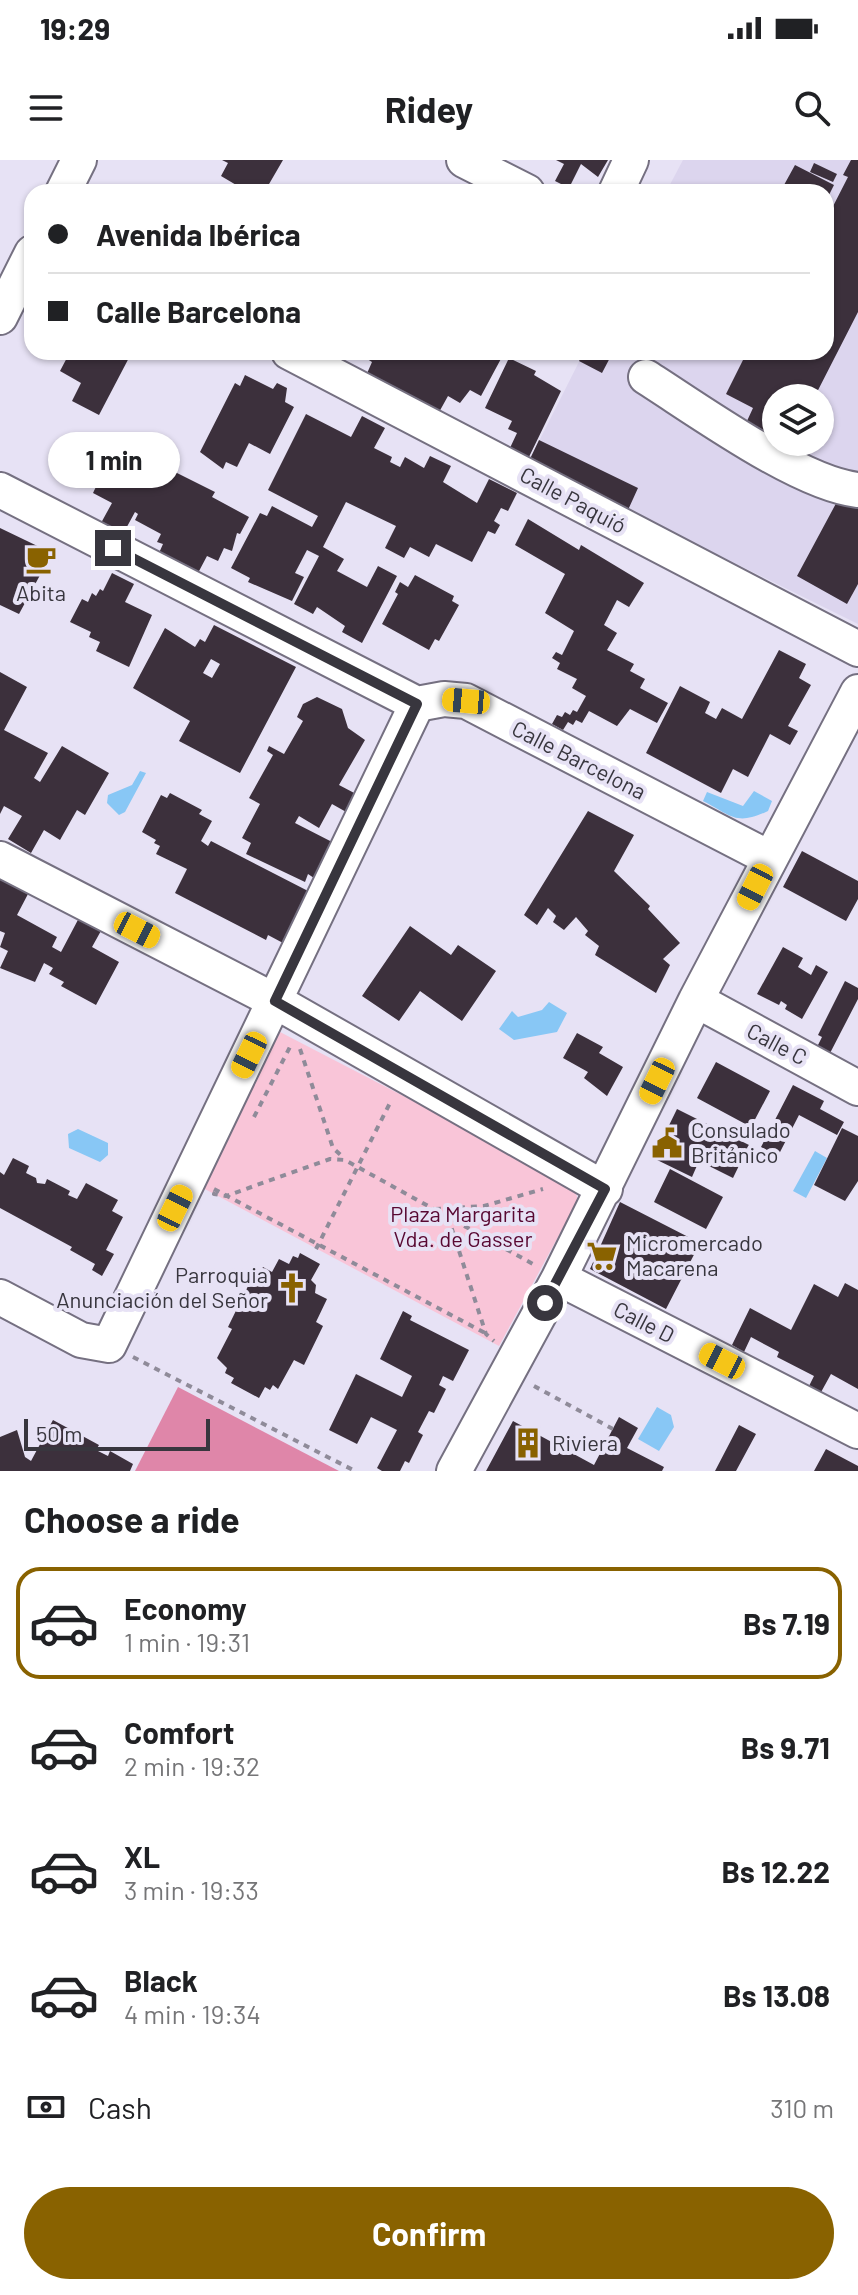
<!DOCTYPE html>
<meta charset="utf-8">
<style>
body{margin:0;font-family:Barlow,sans-serif;background:#f2f2f2;color:#202124;height:100vh;display:flex;flex-direction:column;font-size:30px;white-space:nowrap}
*{box-sizing:border-box;margin:0}
p{font-size:26px;color:#757577}
.icon{flex:none;width:44px;height:44px;fill:none;stroke:currentColor;stroke-width:2;stroke-linecap:round;stroke-linejoin:round}
.map{position:relative;height:1311px;overflow:hidden}
.side{display:flex;flex-direction:column;background:#fff;flex:1}
.side>*{flex:none}
.guide{position:absolute;left:24px;top:24px;width:810px;height:176px;border-radius:24px;box-shadow:0 2px 6px #0004;display:grid;align-content:center;height:176px;padding:0 24px;background:#fff}
.controls{position:absolute;left:762px;top:224px;display:grid;gap:16px}
.controls a{display:grid;place-items:center;width:72px;height:72px;border-radius:50%;background:#fff;box-shadow:0 2px 6px #0004;font-size:40px}
.scale{position:absolute;left:24px;bottom:20px;width:186px;box-sizing:border-box;padding-left:8px;border:4px solid #38363e;border-top:0;font-size:22px;line-height:28px;white-space:nowrap;color:#38363e;-webkit-text-stroke:6px #e7e2f5;paint-order:stroke}
.end{position:absolute;width:36px;height:36px;margin:-18px;border:10px solid #38363e;background:#fff;box-shadow:0 0 0 4px #fff}
.from{border-radius:50%}
.bubble{position:absolute;height:56px;border-radius:28px;background:#fff;box-shadow:0 2px 6px #0004;font-size:26px;font-weight:700;line-height:56px;text-align:center}
.car{position:absolute;width:24px;height:48px;margin:-24px -12px;border-radius:10px;box-shadow:0 0 6px 2px #0007;background:linear-gradient(#f5c518 24%,#345 0 40%,#f5c518 0 76%,#345 0 86%,#f5c518 0)}
.guide b{display:flex;align-items:center;gap:28px;height:76px;font-size:30px}
.guide b+b{border-top:2px solid #e0e0e0}
.guide i{width:20px;height:20px;background:#202124}
ul{padding:0;list-style:none}
li{display:flex;align-items:center;gap:24px;height:112px;margin:0 16px 12px;padding:0 8px;border:4px solid transparent;border-radius:24px}
li div{flex:1}
li b{display:block;font-size:30px}
li em{font-style:normal;font-weight:700}
li.active{border-color:#896200}
li>.icon{width:72px;height:72px;stroke-width:1.5}
h2{padding:0 24px;font-size:36px;line-height:96px}
.pay{display:flex;align-items:center;gap:20px;height:88px;padding:0 24px;font-size:30px}
.pay p{margin-inline-start:auto}
.button{display:flex;gap:16px;margin-top:auto;padding:16px 24px}
.button a{flex:1;height:92px;border-radius:48px;background:#896200;color:#fff;font-size:32px;font-weight:700;line-height:92px;text-align:center}
.status{display:flex;justify-content:space-between;align-items:center;height:56px;padding:0 40px;background:#fff;direction:ltr}
.status svg{height:22px;fill:currentColor}
header{display:flex;justify-content:space-between;align-items:center;height:104px;padding:0 24px;background:#fff;font-size:36px;font-weight:700}
.map>svg:first-child{display:block}
</style>
<div class="status"><b>19:29</b><svg viewBox="0 0 49 12"><path d="M0 12V9h3v3zM5 12V6h3v6zM10 12V3h3v9zM15 12V0h3v12zM26 1h20v11H26zM47 4h2v5h-2z"/></svg></div>
<header><svg class="icon" aria-label="menu" viewBox="0 0 24 24"><path d="M4 6h16M4 12h16M4 18h16"/></svg>Ridey<svg class="icon" aria-label="search" viewBox="0 0 24 24"><circle cx="10" cy="10" r="6"/><path d="M15 15l6 6"/></svg></header>
<div class="map">
<svg width="858" height="1311" viewBox="0 0 858 1311">
<rect width="100%" height="100%" fill="#e7e2f5"/>
<path fill="#dcd5ee" fill-rule="evenodd" d="M683,0h175v464l-329,-163 55,-109h242v-160h-160zM776,238h44v44h-44z"/>
<path fill="#f9c5d8" d="M280,872l293,152 5,16 -79,146 -298,-159z"/>
<path fill="#df86a9" d="M178,1227l161,84h-204z"/>
<path fill="#88c7f5" d="M140,611l6,2 -21,39 -6,3 -12,-12 1,-8 24,-10z
M754,631l18,10 -4,10c-32,15 -36,5 -65,-10l4,-9 36,14z
M549,842l18,11 -10,19 -43,8 -15,-11 13,-18 6,6 24,-7z
M78,969l30,14v12l-8,7 -31,-14 -1,-14z
M815,991l12,7 -21,40 -13,-7z
M657,1247l14,8 3,12 -15,24 -21,-12z"/>
<path fill="#3c303c" fill-rule="evenodd" d="M222,0h61l-18,31 -4,-2 -2,3h-11l-27,-16 7,-13z
M556,0h52l-10,17 -17,-13 -12,24 -14,-7 9,-17z
M851,0h7v152l-44,86h-38v39l-29,-16 6,-13 -27,-14 21,-42h79v-97l7,-15 -7,-4v-16l22,-43 -5,-2z
M814,3l23,11 -4,8 -23,-10z
M795,5l39,20 -8,16v-9h-28l-14,-7z
M70,192h62l-33,63 -27,-14 9,-18 -21,-12z
M356,192h141l6,3 -22,41 -11,-6 -10,13 -12,-7 -10,18 -73,-36 7,-16z
M584,192h29l-11,21 -23,-12z
M509,198l27,13 -2,4 27,16 -33,68 -19,-9 8,-17 -9,-4 4,-8 -27,-13z
M245,215l28,14 4,-6 10,5 -2,14 9,5 -24,47 -21,-11 -12,24 -11,-5 -3,7 -23,-17 35,-69 5,3z
M306,254l45,23 11,-21 23,12 -11,20 18,9 -2,5 10,5 5,-10 19,11 6,-12 21,10 -8,16 34,21 12,-24 28,14 -9,18 -7,-3 -7,13 6,4 -5,9 -7,-3 -16,31 -36,-18 -7,13 -19,-10 -6,11 -19,-10 11,-22 -50,-24 -23,45 21,12 -7,12 30,16 11,-21 19,10 -35,67 -20,-11 3,-6 -25,-17 -3,-2 -4,7 -19,-10 25,-48 -12,-6 -12,23 9,4 -12,24 -44,-19 2,-4 -19,-10 29,-55 7,3 5,-10 40,21 6,-11 -50,-26z
M539,280l99,48 -10,22 -99,-49z
M124,291l14,7 3,-7 19,10 -1,3 56,28 -3,5 37,20 -9,17 -3,-1 -5,18 -8,-3 -6,13 -11,-5 -9,17 -39,-20 4,-9 -6,-2 4,-8 -26,-14 3,-6 -3,-2 -12,22 -22,-11 11,-20 -19,-10 10,-21 8,5z
M840,336l18,10v78l-11,20 -50,-28z
M528,359l51,31 2,-5 63,38 -15,24 -12,-7 -13,25 13,8 -10,17 27,14 -4,7 15,8 -5,9 28,15 -11,20 -27,-14 -13,17 -28,-15 -7,12 -6,-3 -3,5 -5,-3 -5,8 -11,-6 5,-9 5,2 3,-5 5,3 3,-5 4,2 9,-16 -14,-8 5,-9 -20,-10 3,-6 -8,-5 4,-6 6,3 12,-24 -29,-18 20,-39 -50,-29z
M0,368l52,25 -33,61 -19,-9z
M112,413l22,11 -9,18 27,13 -23,52 -33,-16 4,-9 -11,-5 2,-5 -21,-10 12,-23 6,3 4,-9 4,3 4,-7 3,2z
M415,415l39,21 -2,5 7,4 -20,36 -4,-2 -6,11 -47,-26 16,-30 -3,-2 5,-10 8,5z
M214,465l82,42 -56,106 -61,-32 11,-20 -57,-33 32,-60 30,19 5,-8 5,3zM211,499l9,5 -8,14 -9,-5z
M779,490l27,14 -7,14 12,7 -23,41 10,5 -8,14 -20,-11 -22,43 -15,-8 -12,24 -75,-40 34,-67 30,16 -5,11 11,6 6,-11 20,11z
M0,512l27,15 -23,43 44,23 -14,25 6,4 22,-36 47,27 -24,42 -8,-5 -17,30 -16,-10 -13,23 -23,-14 14,-23 -18,-10 -4,8z
M317,537l25,12 6,19 17,12 -26,45 19,10 -10,18 -16,-9 -13,24 -20,-12 -4,7 41,21 -22,34 -6,-4 -3,8 -59,-28 5,-11 -9,-5 18,-34 -11,-6 24,-43 -6,-4 2,-5 15,8 19,-33 -6,-4 6,-13z
M170,633l32,17 -3,4 13,7 -11,20 7,5 3,-5 99,51 -27,51 -15,-8 -2,5 -91,-47 12,-24 -31,-15 4,-8 -6,-3 2,-3 -14,-8 19,-37 6,3z
M588,651l46,24 -20,36 36,35 -2,3 32,34 -17,16 7,6 -14,28 -61,-38 4,-9 -14,-11 3,-4 -12,-14 -12,13 -11,-8 3,-6 -8,-8 -11,17 -13,-10z
M802,691l56,30v18l-12,22 -63,-34z
M0,719l28,15 -11,21 40,22 -5,10 9,5 19,-36 22,13 -10,18 27,15 -23,43 -35,-19 3,-4 -15,-8 4,-6 -9,-5 -9,19 -35,-14 8,-17 -8,-4 5,-14 -5,-2z
M410,766l41,29 7,-10 38,26 -34,50 -42,-30 -21,30 -37,-25z
M783,787l20,11 -5,9 13,8 5,-10 12,7 -26,47 -17,-10 2,-4 -6,-4 -2,4 -22,-11z
M845,821l13,7v11l-30,58 -13,-6 7,-14 -4,-2z
M577,873l26,14 -4,6 24,14 -16,29 -23,-18 4,-6 -25,-14z
M716,902l54,29 -19,36 -54,-29z
M793,925l31,16 -4,8 24,13 -7,13 -38,-20 -21,41 -17,-9z
M677,949l72,36 -16,33 -34,-17 -7,16 -39,-19z
M842,968l16,8v45l-13,20 -31,-16z
M13,998l16,8 -3,7 10,5 1,5 8,1 2,-5 23,12 -2,4 9,4 9,-16 32,17 -6,11 11,6 -17,33 8,4 -12,22 -10,-6 3,-6 -25,-14 2,-3 -72,-39v-36l4,3z
M670,1009l53,28 -17,32 -52,-27z
M620,1042l80,41 -34,66 -76,-40z
M300,1093l20,11 -9,16 5,5 -1,8 12,6 -11,23 7,4 -19,39 -10,-5 -16,29 -5,-4 -3,5 -5,-3 -6,11 -28,-15 3,-5 -9,-5 2,-5 -10,-10 15,-29 -4,-2 22,-45 5,2 8,-17 9,5 7,-13 10,5 4,-8 5,2z
M845,1123l13,7v99l-27,-15 -11,20 -12,-6 6,-12 -37,-19 2,-5 -28,-15 -7,15 -12,-7 18,-37 41,22 23,-46 24,13z
M403,1151l9,5 -2,4 59,30 -16,31 -10,-5 -4,9 7,4 -12,24 -5,-2 -11,21 5,3 -14,28 -4,-2 -5,10h-18l-5,-3 20,-38 -26,-13 -14,27 -28,-14 27,-56 46,23 10,-21 -32,-17z
M619,1257l19,11 -11,20 37,19 -2,4h-176l27,-50 81,44z
M53,1260l46,25 -3,5 12,6 2,-5 23,13 -3,7h-130v-34l17,-7 8,27 6,4z
M739,1265l17,9 -20,37h-21z
M826,1289l32,17v5h-44z"/>
<g fill="none" stroke-linecap="round" stroke-linejoin="round">
<g stroke="#757081" stroke-width="38">
<path id="minor" d="M464,0l63,32
M63,32l16,-32
M616,32l15,-32
M0,157l32,-64
M289,192l569,297
M646,217c52,33 154,107 212,113
M0,330l417,214 27,-5 22,2 303,157
M0,699l275,142 330,188
M696,840l162,88
M559,1118l299,153
M0,1137l81,43 28,5 308,-641
M454,1311l105,-193 137,-278 162,-308"/>
</g>
<path stroke="#8f8b99" stroke-width="4" stroke-dasharray="6 6" stroke-linecap="butt" d="M300,889l33,99 11,10
M254,957l38,-74
M214,1029l271,144
M215,1032l-1,2 12,2 104,-37 15,1 188,104
M435,1049l49,-3 59,-17
M448,1057l38,117 8,7
M316,1089l75,-148
M133,1197l222,114
M534,1226l79,43"/>
<use href="#minor" stroke="#fff" stroke-width="34"/>
</g>
<g fill="none" stroke-linecap="round" stroke-linejoin="round">
<path stroke="#38363e" stroke-width="10" d="M113,388l304,156 -142,297 330,188 -60,114"/>
</g>
<defs>
<g id="cafe-bare" transform="scale(2.4)"><path d="M-5.5-4.5H6V0H3Q3 3.5 0 3.5H-2.5Q-5.5 3.5-5.5 0ZM3-3.2v2h1.7v-2ZM-6 4.5H4V6H-6Z" fill="#896200" stroke="#e7e2f5" stroke-width="2.5" paint-order="stroke"/></g>
<g id="civic-bare" transform="scale(2.4)"><path d="M-.6-6.5H3V-4.5H.6V-3L4-1V1h2V6H-6V1h2V-1L-.6-3ZM-1.2 2.5V6h2.4V2.5Z" fill="#896200" stroke="#e7e2f5" stroke-width="2.5" paint-order="stroke"/></g>
<g id="supermarket-bare" transform="scale(2.4)"><path d="M-6-5.5h2.5l.6 2H6L4.5 2H-2.5L-4.4-4H-6ZM-1.5 3.2a1.3 1.3 0 1 0 .1 0ZM3 3.2a1.3 1.3 0 1 0 .1 0Z" fill="#896200" stroke="#e7e2f5" stroke-width="2.5" paint-order="stroke"/></g>
<g id="church-bare" transform="scale(2.4)"><path d="M-1.2-6h2.4v3.5h3.3v2.4h-3.3V6h-2.4V-.1h-3.3v-2.4h3.3Z" fill="#896200" stroke="#e7e2f5" stroke-width="2.5" paint-order="stroke"/></g>
<g id="building-bare" transform="scale(2.4)"><path d="M-4-6H4V6H1V3H-1V6H-4ZM-2.5-4.3h1.7v1.8h-1.7ZM.8-4.3h1.7v1.8H.8ZM-2.5-1h1.7V.8h-1.7ZM.8-1h1.7V.8H.8Z" fill="#896200" stroke="#e7e2f5" stroke-width="2.5" paint-order="stroke"/></g>
</defs>
<g fill-rule="evenodd">
<use href="#cafe-bare" x="41" y="399"/>
<use href="#civic-bare" x="667" y="983"/>
<use href="#supermarket-bare" x="602" y="1096"/>
<use href="#church-bare" x="292" y="1128"/>
<use href="#building-bare" x="528" y="1283"/>
</g>
<g text-anchor="middle" stroke-width="8" stroke-linejoin="round" paint-order="stroke">
<g font-size="22" fill="#38363e" stroke="#e7e2f5">
<text transform="translate(573 340) rotate(28)" y="8">Calle Paquió</text>
<text transform="translate(579 600) rotate(27)" y="8">Calle Barcelona</text>
<text transform="translate(777 884) rotate(28)" y="8">Calle C</text>
<text transform="translate(644 1162) rotate(27)" y="8">Calle D</text>
</g>
<g font-size="22" fill="#38363e" stroke="#e7e2f5" text-anchor="start">
<text x="41" y="441" text-anchor="middle">Abita</text>
<text x="691" y="978">Consulado<tspan x="691" dy="25">Británico</tspan></text>
<text x="626" y="1091">Micromercado<tspan x="626" dy="25">Macarena</tspan></text>
<text x="268" y="1123" text-anchor="end">Parroquia<tspan x="268" dy="25">Anunciación del Señor</tspan></text>
<text x="552" y="1291">Riviera</text>
</g>
<g font-size="22" fill="#580832" stroke="#e7e2f5">
<text x="463" y="1062">Plaza Margarita<tspan x="463" dy="25">Vda. de Gasser</tspan></text>
</g>
</g>
</svg>
<div class="controls">
<a><svg class="icon" aria-label="layers" viewBox="0 0 24 24"><path d="M12 4l9 5-9 5-9-5zM3 14l9 5 9-5"/></svg></a>
</div>
<div class="scale">50 m</div>
<i class="end from" style="left:545px;top:1143px"></i>
<i class="end" style="left:113px;top:388px"></i>
<div class="bubble" style="left:48px;top:272px;width:132px">1 min</div>
<i class="car" style="left:466px;top:541px;rotate:275deg"></i>
<i class="car" style="left:755px;top:727px;rotate:207deg"></i>
<i class="car" style="left:137px;top:770px;rotate:117deg"></i>
<i class="car" style="left:249px;top:895px;rotate:206deg"></i>
<i class="car" style="left:657px;top:921px;rotate:206deg"></i>
<i class="car" style="left:175px;top:1048px;rotate:26deg"></i>
<i class="car" style="left:722px;top:1201px;rotate:297deg"></i>
<div class="guide">
<b><i class="from"></i>Avenida Ibérica</b>
<b><i></i>Calle Barcelona</b>
</div>
</div>
<section class="side">
<h2>Choose a ride</h2>
<ul>
<li class="active"><svg class="icon" aria-label="car" viewBox="0 0 24 24"><path d="M5 17H2v-5l4-1 3-4h7l3 4 3 1v5h-3M9 17h6M6 11h13"/><circle cx="7" cy="17" r="2"/><circle cx="17" cy="17" r="2"/></svg><div><b>Economy</b><p>1 min · 19:31</p></div><em>Bs 7.19</em></li>
<li><svg class="icon" aria-label="car" viewBox="0 0 24 24"><path d="M5 17H2v-5l4-1 3-4h7l3 4 3 1v5h-3M9 17h6M6 11h13"/><circle cx="7" cy="17" r="2"/><circle cx="17" cy="17" r="2"/></svg><div><b>Comfort</b><p>2 min · 19:32</p></div><em>Bs 9.71</em></li>
<li><svg class="icon" aria-label="car" viewBox="0 0 24 24"><path d="M5 17H2v-5l4-1 3-4h7l3 4 3 1v5h-3M9 17h6M6 11h13"/><circle cx="7" cy="17" r="2"/><circle cx="17" cy="17" r="2"/></svg><div><b>XL</b><p>3 min · 19:33</p></div><em>Bs 12.22</em></li>
<li><svg class="icon" aria-label="car" viewBox="0 0 24 24"><path d="M5 17H2v-5l4-1 3-4h7l3 4 3 1v5h-3M9 17h6M6 11h13"/><circle cx="7" cy="17" r="2"/><circle cx="17" cy="17" r="2"/></svg><div><b>Black</b><p>4 min · 19:34</p></div><em>Bs 13.08</em></li>
</ul>
<div class="pay"><svg class="icon" aria-label="cash" viewBox="0 0 24 24"><path d="M3 7h18v10H3z"/><circle cx="12" cy="12" r="2"/></svg>Cash<p>310 m</p></div>
<div class="button"><a>Confirm</a></div>
</section>
